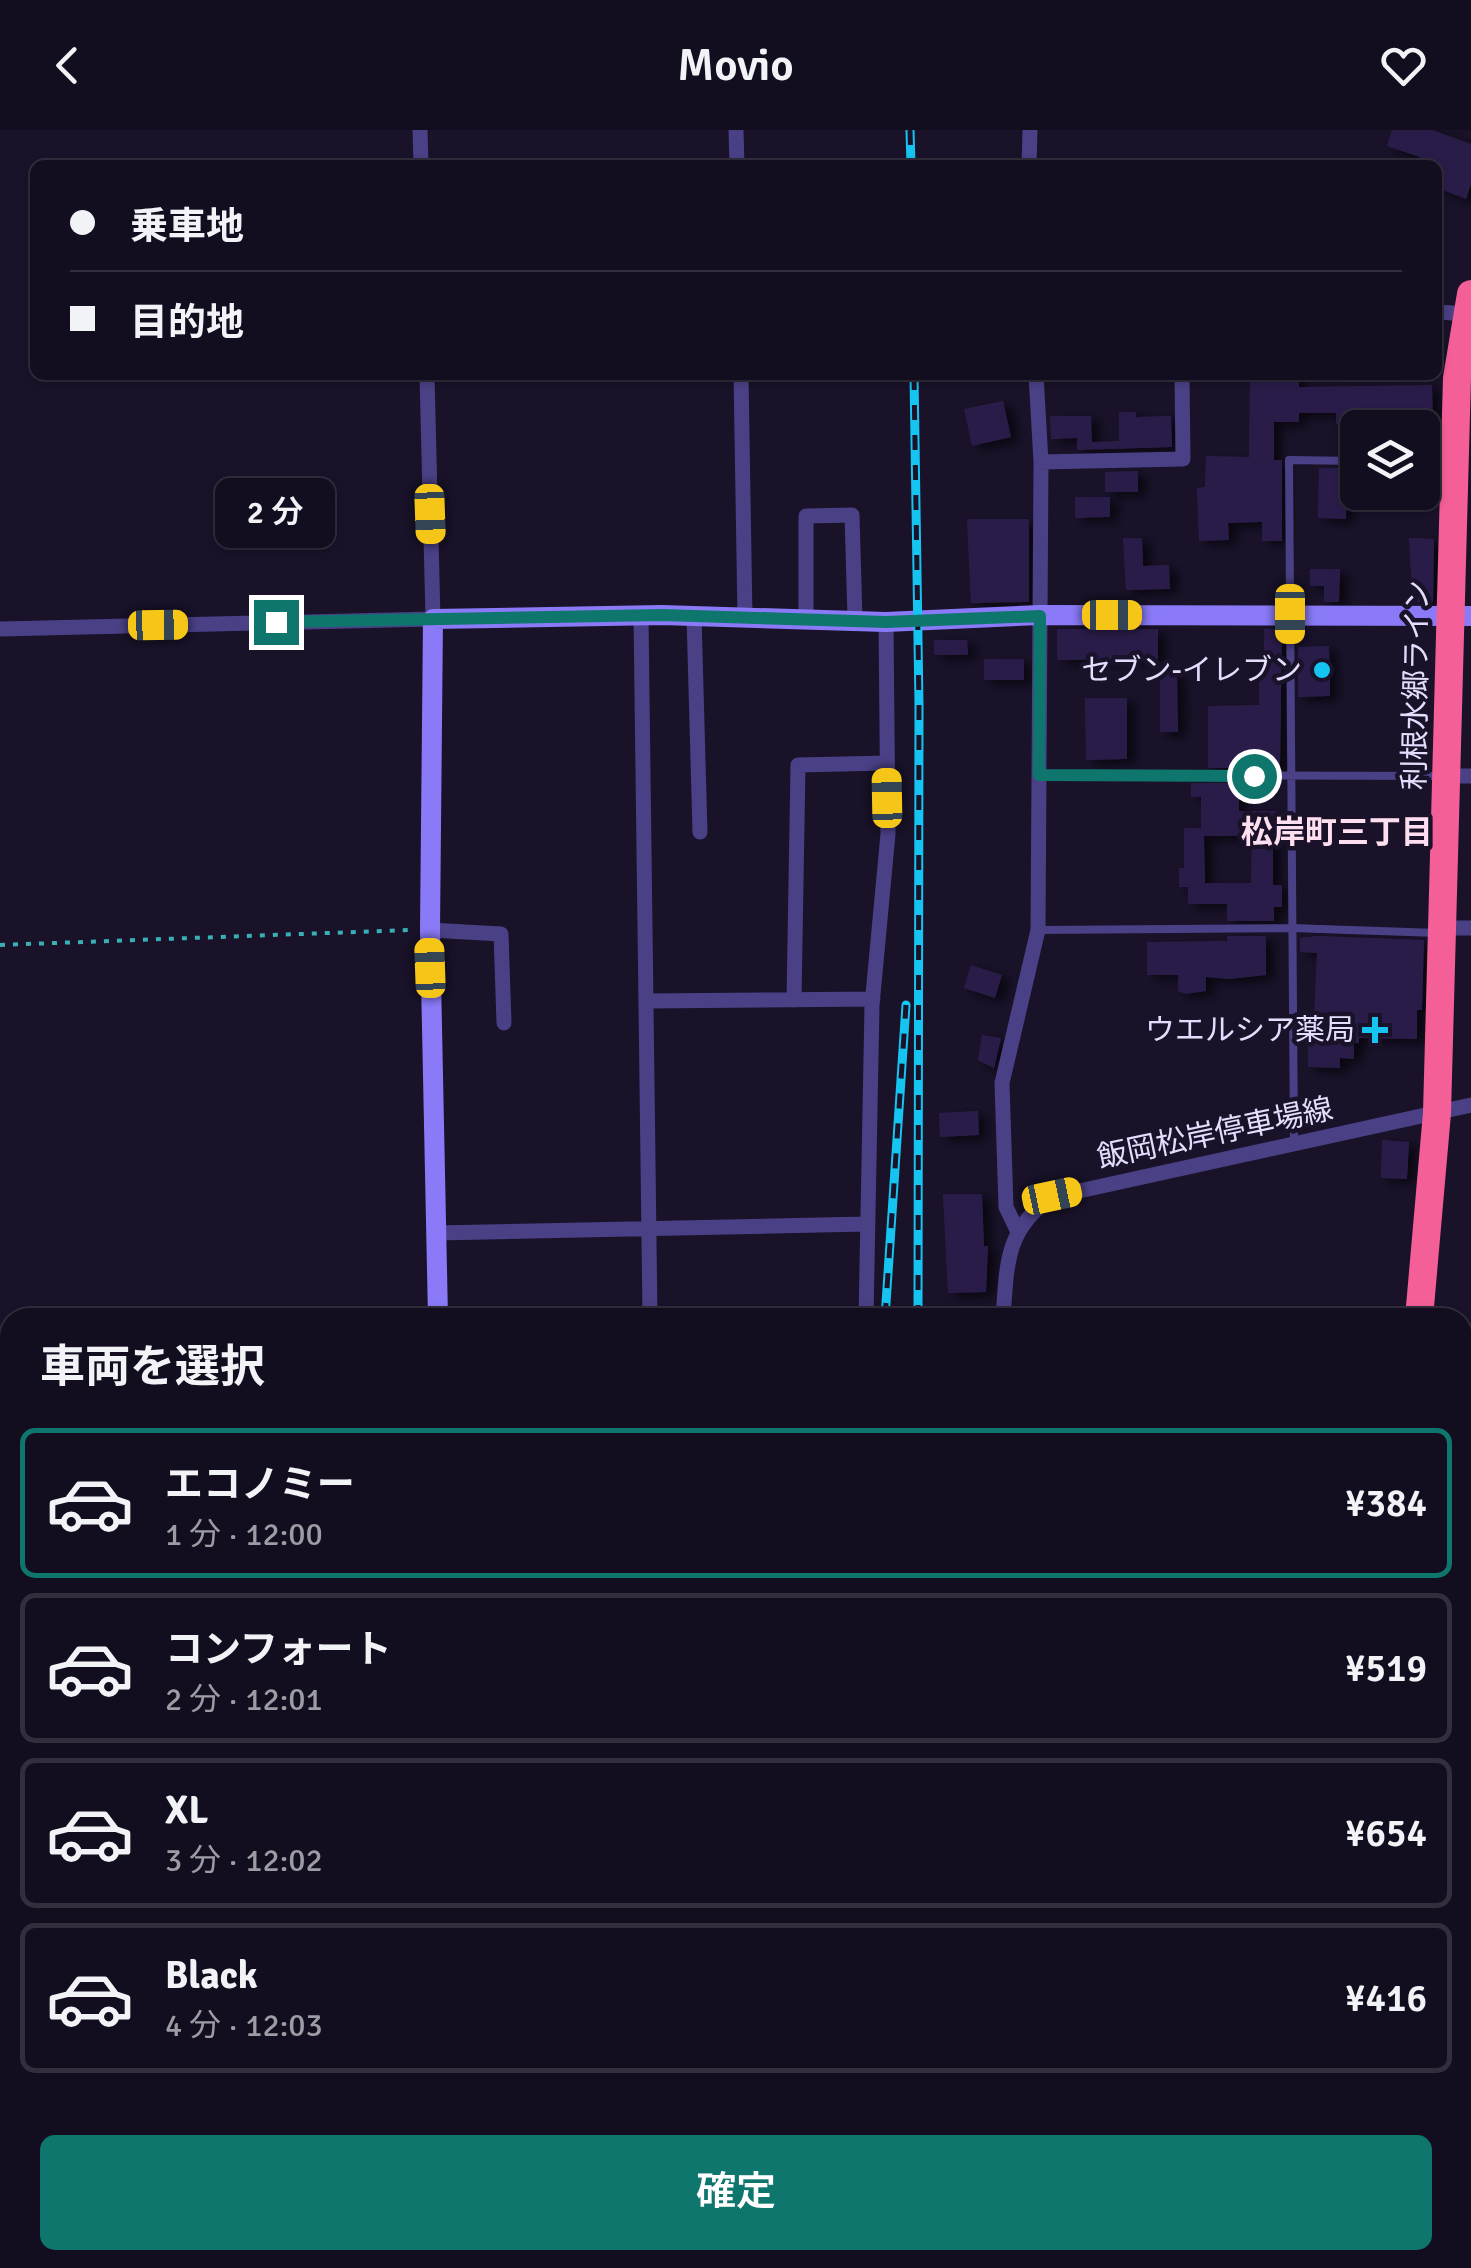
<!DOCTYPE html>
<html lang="ja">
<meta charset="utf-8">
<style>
body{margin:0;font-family:Signika,"Noto Sans JP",sans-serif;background:#201c2c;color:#f1f3f6;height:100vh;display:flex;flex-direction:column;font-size:38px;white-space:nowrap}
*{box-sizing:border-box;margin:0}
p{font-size:32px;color:#9d9ca4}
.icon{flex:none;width:55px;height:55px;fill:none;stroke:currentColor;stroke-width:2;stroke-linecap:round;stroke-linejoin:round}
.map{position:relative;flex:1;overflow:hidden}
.panel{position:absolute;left:0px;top:1178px;width:1472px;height:962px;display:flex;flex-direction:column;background:#130e1f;border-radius:30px 30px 0 0;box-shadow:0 2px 8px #0004,0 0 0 2px #322e3d}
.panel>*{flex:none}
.top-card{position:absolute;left:30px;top:30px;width:1412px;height:220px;border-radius:15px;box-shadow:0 2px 8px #0004,0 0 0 2px #322e3d;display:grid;align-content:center;height:220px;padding:0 40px;background:#130e1f}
.controls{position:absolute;left:1340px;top:280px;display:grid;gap:20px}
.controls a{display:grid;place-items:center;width:100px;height:100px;border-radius:15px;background:#130e1f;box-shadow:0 2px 8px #0004,0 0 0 2px #322e3d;font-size:50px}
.end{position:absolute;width:45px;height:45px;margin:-22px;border:12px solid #0f766e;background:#fff;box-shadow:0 0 0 5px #fff}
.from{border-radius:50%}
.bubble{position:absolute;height:70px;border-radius:15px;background:#130e1f;box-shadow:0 2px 8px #0004,0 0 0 2px #322e3d;font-size:32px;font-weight:600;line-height:70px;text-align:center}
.car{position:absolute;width:30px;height:60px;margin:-30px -15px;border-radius:12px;box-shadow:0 0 8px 2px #0007;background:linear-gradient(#f5c518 24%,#345 0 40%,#f5c518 0 76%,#345 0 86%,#f5c518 0)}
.top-card b{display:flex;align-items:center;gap:35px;height:95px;font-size:38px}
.top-card b+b{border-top:2px solid #322e3d}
.top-card i{width:25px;height:25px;background:#f1f3f6}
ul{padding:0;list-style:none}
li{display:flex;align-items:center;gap:30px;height:150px;margin:0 20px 15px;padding:0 20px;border:5px solid #322e3d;border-radius:15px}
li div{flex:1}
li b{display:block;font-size:38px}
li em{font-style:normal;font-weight:600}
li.selected{border-color:#0f766e}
li>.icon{width:90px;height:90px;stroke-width:1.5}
h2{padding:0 40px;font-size:45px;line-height:120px}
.button{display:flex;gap:20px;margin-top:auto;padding:20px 40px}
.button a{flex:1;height:115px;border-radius:15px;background:#0f766e;color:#fff;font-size:40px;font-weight:600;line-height:115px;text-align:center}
header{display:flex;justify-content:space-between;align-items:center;height:130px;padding:0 40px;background:#130e1f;font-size:45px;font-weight:600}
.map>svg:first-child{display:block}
</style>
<header><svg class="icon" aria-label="back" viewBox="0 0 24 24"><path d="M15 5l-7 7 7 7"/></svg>Movio<svg class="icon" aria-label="heart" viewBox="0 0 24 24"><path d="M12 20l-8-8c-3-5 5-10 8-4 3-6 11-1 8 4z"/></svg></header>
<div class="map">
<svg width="1471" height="2138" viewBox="0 0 1471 2138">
<defs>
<filter id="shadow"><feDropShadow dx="8" dy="4.5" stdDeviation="5" flood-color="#0009"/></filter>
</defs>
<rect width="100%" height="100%" fill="#191229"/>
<path fill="#2c1f49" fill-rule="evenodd" filter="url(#shadow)" d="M1392,0h40l39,14v40l-5,15 -28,-11v-23h-20l2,-8 -33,-11z
M1250,245h49v12l133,-2 1,37 -56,1v5h-31v-5l-10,1v-11h-37v9h-25v38h8v81h-20v-19l-34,1 1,17 -30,1 -2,-53 8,-1 1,-31 43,1z
M1003,271l8,36 -39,9 -8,-37z
M1119,282h17v5l35,-1 1,31 -95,3v-12l-26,1 -1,-23h41l1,26 27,-1z
M1319,338h28l-1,51 -28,-1z
M1138,341v21h-33v-20z
M1075,367h35v20l-35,1z
M967,389h62v83l-58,1z
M1123,408h19l1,28 26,-1 1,24 -44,1z
M1409,408l25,1 -1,63h-16v-10h-5z
M1310,439h30l-1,33h-15v-16h-14z
M1057,499h101v30l-101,1z
M1264,499h18l-2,139h-72v-62l51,-1v-45h5z
M934,510h33l1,15h-34z
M1329,516l1,50 -32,1v-50z
M984,529h40v21h-40z
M1160,542h17l1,60h-18z
M1085,568h42v61l-41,1z
M1191,653h48v28h38l1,22h-5v52h9v22h-8v14h-47v-17h-39v-17h-9v-19h5v-40h17v-31h-10zM1204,706h48l-1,47h-46z
M1227,806h39v39l-37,4 -23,-2v14l-20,3 -8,-3v-16h-31v-33l80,-1z
M1317,806l107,4 -2,70h-5v29l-58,-1v5h-5v16l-14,-1v10l-32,-1v-49h6l3,-65 -17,-1v-14z
M971,835l31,10 -7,23 -31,-10z
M982,905l19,3 -7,30 -16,-8z
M978,981l1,24 -39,2 -1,-24z
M1382,1010l27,2 -2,37 -26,-1z
M943,1064h39l2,52h4l-2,46 -38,1z"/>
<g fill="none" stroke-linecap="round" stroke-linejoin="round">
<path stroke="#38b0b5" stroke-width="4" stroke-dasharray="5 8" stroke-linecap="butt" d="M0,815l410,-15
M0,1329l10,-1
M0,1939h10"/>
<path stroke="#4a4085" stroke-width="8" d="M1422,333h26
M1041,645l401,1
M1038,800l253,-2 147,5
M1294,1015l-5,-685 69,1
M764,2130l19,8
M1031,2130l56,8"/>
<path stroke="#4a4085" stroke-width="15" d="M420,0l1,35
M736,0l1,35
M1029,35l1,-35
M1438,182l29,2
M741,245l4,243
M1041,332l142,-3 -1,-84
M641,486l9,702
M694,486l6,216
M806,488v-102l46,-1 3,104
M0,499l433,-10 -6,-244
M1446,646h25
M1443,798h28
M430,800l71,4 3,89
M794,870l4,-235 89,-2
M646,871l227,-2
M1017,1100l-11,-23 -4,-124 36,-153 3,-468 -5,-87
M436,1103l431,-9
M866,1188l6,-313 16,-171 -2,-212
M1003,1188c4,-53 2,-89 49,-121l419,-92
M1462,1543l9,1
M662,2130v8
M969,2138v-8"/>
<path stroke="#8a7af7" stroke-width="20" d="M438,1188l-8,-388 3,-311 229,-4 224,7 154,-7 431,1
M455,2130v8"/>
<path stroke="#f55f98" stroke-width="28" d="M1419,1188l18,-205 20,-735 14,-84
M1346,2138l1,-8"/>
<g stroke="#15c4f1" stroke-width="9">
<path id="rail" d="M910,0l1,35
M914,245l5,330 -1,613
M885,1188l21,-313
M930,2130v8"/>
</g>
<use href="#rail" stroke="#191229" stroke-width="5" stroke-dasharray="15" stroke-linecap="butt"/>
</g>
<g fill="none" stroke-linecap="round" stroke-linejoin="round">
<path stroke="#0f766e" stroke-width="12" d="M276,492l386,-7 224,7 154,-6 -1,159 215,1"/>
</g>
<g fill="#15c4f1" stroke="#191229" stroke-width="4">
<circle cx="1322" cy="540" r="10"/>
<path d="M1370 885h10v10h10v10h-10v10h-10v-10h-10v-10h10z"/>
</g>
<g text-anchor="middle" stroke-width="9" stroke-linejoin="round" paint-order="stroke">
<g font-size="30" fill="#e4ddfd" stroke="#191229" text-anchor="end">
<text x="1302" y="550">セブン-イレブン</text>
<text x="1355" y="910">ウエルシア薬局</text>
</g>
<g font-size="30" fill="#e4ddfd" stroke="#191229">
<text transform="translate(1416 555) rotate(-89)" y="10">利根水郷ライン</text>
<text transform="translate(1215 1003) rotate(-12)" y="10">飯岡松岸停車場線</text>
</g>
<g font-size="32" font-weight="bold" fill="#fddfef" stroke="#191229">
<text x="1337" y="713">松岸町三丁目</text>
</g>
</g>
</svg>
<div class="controls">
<a><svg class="icon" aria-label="layers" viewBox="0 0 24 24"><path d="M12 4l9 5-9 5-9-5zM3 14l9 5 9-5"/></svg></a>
</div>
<i class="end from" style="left:1254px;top:646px"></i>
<i class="end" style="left:276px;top:492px"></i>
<div class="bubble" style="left:215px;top:348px;width:120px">2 分</div>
<i class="car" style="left:430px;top:384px;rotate:178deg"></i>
<i class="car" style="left:1290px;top:484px;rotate:180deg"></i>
<i class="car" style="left:1112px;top:485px;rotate:90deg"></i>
<i class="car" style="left:158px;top:495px;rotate:89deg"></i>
<i class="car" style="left:887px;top:668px;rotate:359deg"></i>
<i class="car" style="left:430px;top:838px;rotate:358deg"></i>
<i class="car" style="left:1052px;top:1066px;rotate:78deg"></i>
<div class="top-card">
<b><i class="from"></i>乗車地</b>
<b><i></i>目的地</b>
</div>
<section class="panel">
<h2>車両を選択</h2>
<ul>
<li class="selected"><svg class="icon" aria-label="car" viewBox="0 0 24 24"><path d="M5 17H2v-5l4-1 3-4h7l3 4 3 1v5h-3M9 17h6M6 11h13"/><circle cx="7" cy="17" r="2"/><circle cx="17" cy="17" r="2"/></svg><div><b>エコノミー</b><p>1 分 · 12:00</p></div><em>¥384</em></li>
<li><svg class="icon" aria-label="car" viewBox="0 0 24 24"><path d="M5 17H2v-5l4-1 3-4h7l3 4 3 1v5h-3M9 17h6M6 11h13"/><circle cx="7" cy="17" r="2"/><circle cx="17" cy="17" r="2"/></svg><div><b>コンフォート</b><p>2 分 · 12:01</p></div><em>¥519</em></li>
<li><svg class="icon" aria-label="car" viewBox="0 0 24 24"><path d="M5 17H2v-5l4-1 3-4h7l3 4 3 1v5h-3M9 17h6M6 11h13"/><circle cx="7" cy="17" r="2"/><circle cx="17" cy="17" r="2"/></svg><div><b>XL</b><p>3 分 · 12:02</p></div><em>¥654</em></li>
<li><svg class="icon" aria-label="car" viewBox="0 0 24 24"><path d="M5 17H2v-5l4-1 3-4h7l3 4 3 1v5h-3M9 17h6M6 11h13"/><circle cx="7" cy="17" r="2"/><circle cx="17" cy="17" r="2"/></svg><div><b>Black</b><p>4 分 · 12:03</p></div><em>¥416</em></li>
</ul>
<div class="button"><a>確定</a></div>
</section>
</div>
